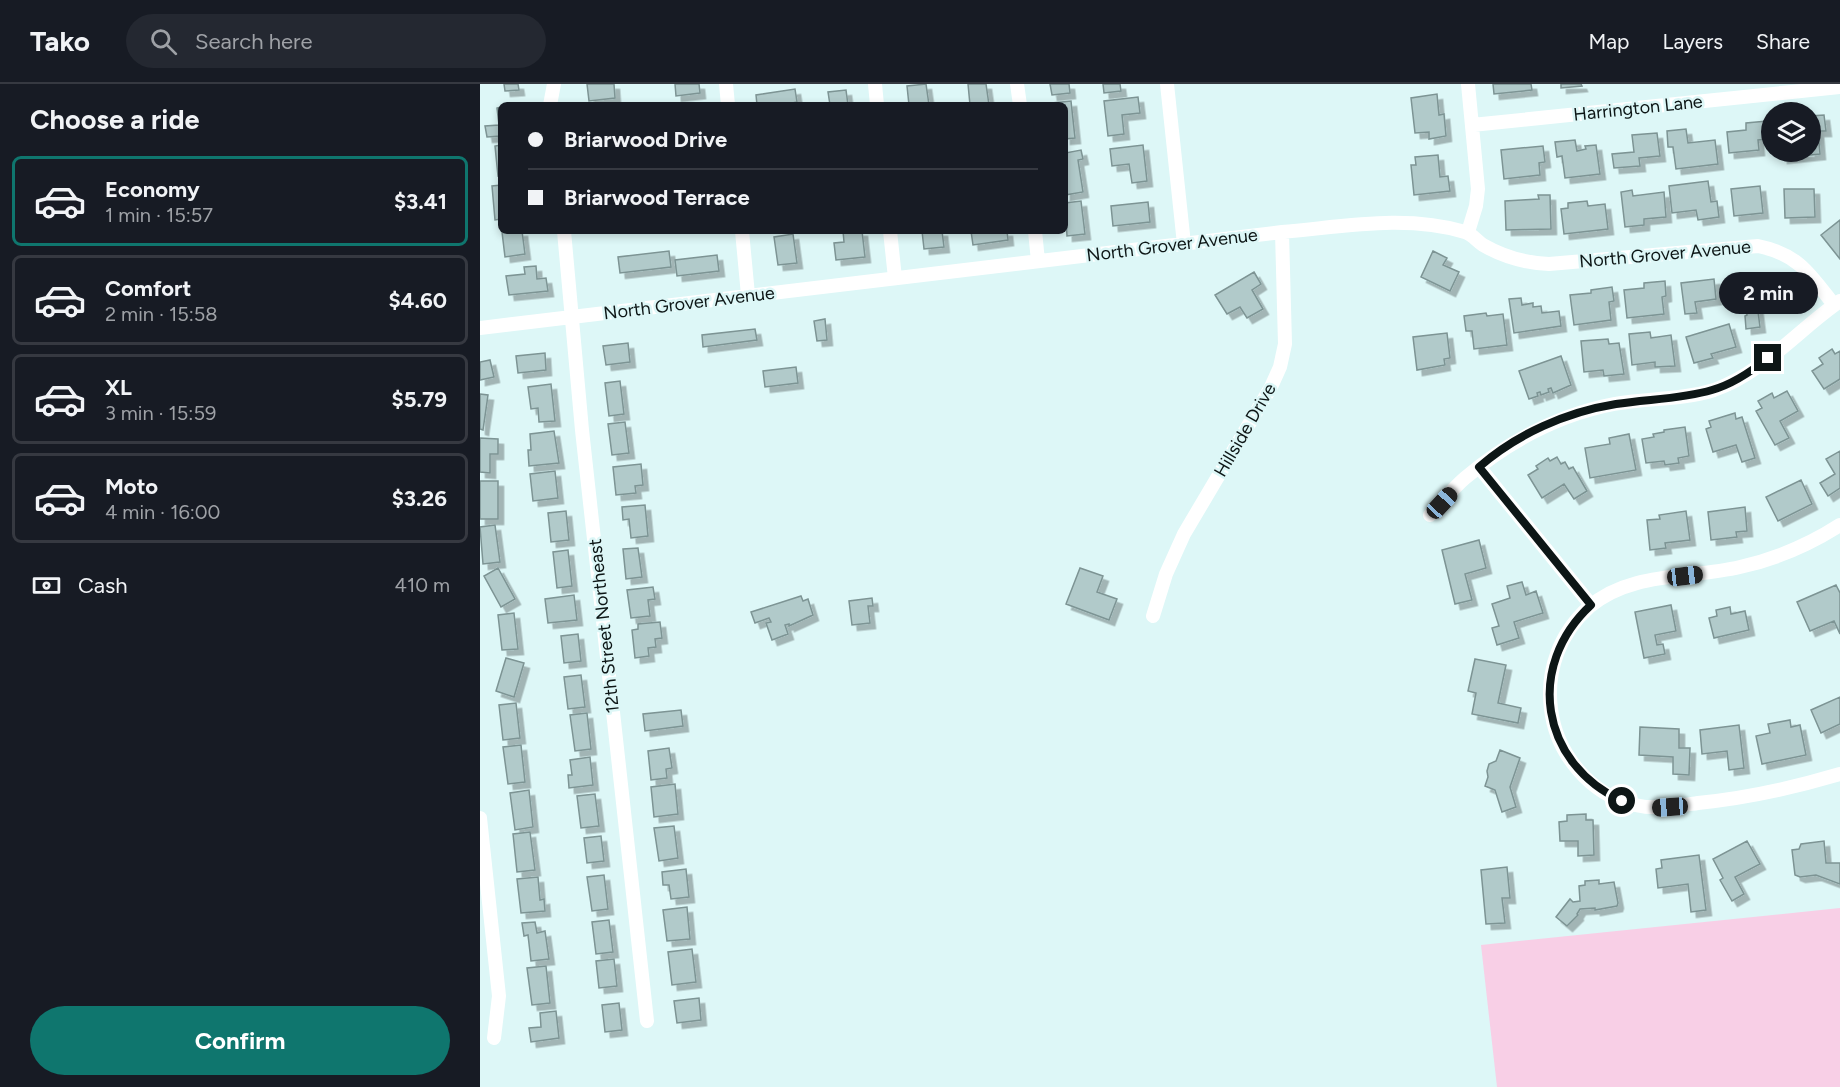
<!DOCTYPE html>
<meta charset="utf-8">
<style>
body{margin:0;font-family:Figtree,sans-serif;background:#242831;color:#f1f3f6;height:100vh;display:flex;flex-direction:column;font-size:22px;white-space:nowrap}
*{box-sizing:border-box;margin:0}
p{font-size:20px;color:#9ea1a6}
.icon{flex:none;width:33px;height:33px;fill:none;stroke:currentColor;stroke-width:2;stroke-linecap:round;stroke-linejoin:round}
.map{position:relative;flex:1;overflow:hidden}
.sheet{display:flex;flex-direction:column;background:#171b24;width:480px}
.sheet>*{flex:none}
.top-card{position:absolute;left:18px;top:18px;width:570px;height:132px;border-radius:9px;box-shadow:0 3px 9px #0003;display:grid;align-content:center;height:132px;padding:0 30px;background:#171b24}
.tools{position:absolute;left:1281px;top:18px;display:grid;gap:12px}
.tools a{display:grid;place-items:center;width:60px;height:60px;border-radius:50%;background:#171b24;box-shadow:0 3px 9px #0003;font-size:30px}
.end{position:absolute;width:27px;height:27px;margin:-14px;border:8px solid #0d1616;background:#fff;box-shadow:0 0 0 3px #fff}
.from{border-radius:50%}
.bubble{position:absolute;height:42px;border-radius:21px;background:#171b24;box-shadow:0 3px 9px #0003;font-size:20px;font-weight:700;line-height:42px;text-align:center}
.car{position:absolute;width:18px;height:36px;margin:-18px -9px;border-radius:8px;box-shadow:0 0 4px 2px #0007;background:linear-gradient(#222 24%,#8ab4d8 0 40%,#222 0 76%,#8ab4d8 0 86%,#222 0)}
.top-card b{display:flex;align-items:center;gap:21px;height:57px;font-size:22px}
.top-card b+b{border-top:2px solid #363941}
.top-card i{width:15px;height:15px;background:#f1f3f6}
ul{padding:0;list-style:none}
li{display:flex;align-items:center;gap:18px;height:90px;margin:0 12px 9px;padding:0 18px;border:3px solid #363941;border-radius:9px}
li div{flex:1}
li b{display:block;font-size:22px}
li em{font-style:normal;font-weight:700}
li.selected{border-color:#0f766e}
li>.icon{width:54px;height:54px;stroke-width:1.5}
h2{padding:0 30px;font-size:27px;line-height:72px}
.pay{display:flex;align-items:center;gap:15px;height:66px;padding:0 30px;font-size:22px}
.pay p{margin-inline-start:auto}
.cta{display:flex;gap:12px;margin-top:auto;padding:12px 30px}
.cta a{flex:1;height:69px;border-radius:36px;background:#0f766e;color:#fff;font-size:24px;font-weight:700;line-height:69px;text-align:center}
header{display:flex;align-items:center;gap:36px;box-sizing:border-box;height:84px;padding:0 30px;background:#171b24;border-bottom:2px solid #363941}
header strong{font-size:28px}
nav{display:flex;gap:33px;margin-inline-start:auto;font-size:21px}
.search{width:420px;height:54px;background:#242831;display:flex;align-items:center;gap:15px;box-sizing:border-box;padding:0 21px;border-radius:33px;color:#9ea1a6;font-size:22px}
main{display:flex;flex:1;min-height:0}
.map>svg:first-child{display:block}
</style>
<header>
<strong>Tako</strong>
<div class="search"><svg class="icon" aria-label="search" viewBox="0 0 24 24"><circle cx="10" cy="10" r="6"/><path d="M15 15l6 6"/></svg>Search here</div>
<nav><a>Map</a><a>Layers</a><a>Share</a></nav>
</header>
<main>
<section class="sheet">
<h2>Choose a ride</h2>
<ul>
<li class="selected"><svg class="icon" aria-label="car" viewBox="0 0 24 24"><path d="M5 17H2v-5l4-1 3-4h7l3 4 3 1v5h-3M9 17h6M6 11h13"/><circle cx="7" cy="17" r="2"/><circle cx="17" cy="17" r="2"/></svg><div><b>Economy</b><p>1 min · 15:57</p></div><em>$3.41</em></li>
<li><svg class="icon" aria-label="car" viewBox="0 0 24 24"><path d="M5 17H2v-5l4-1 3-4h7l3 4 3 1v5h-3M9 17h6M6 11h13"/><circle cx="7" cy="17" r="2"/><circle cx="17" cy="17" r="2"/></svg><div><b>Comfort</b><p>2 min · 15:58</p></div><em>$4.60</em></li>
<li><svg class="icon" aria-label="car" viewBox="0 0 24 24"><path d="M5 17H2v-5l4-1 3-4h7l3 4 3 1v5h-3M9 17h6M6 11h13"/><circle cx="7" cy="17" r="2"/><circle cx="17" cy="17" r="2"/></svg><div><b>XL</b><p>3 min · 15:59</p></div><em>$5.79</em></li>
<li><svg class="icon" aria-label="car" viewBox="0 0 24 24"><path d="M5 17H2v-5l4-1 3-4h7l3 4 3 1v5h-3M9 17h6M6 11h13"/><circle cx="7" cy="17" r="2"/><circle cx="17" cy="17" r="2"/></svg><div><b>Moto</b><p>4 min · 16:00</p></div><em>$3.26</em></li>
</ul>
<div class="pay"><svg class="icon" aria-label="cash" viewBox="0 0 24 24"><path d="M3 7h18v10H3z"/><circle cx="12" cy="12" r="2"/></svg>Cash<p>410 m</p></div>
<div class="cta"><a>Confirm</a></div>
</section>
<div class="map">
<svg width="1360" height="1003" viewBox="0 0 1360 1003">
<defs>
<filter id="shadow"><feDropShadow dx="5.5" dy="5.5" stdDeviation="0" flood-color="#0004"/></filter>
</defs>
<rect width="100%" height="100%" fill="#ddf7f7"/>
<path fill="#f8cfe6" d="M1360,824v179h-343l-16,-142z"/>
<path fill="#b1caca" stroke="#7d9494" stroke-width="1.5" filter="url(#shadow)" d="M24,0h14l1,6 -14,1z
M107,0h27l1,14 -26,3z
M195,0h24l1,9 -24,3z
M446,0l3,21h-20l-2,-19z
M488,0h18l3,21h-19z
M570,0h19l1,9 -18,2z
M623,0h17l1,7 -17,2z
M1013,0h38l1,6 -38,4z
M1081,0h20l1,2 -21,2z
M315,5l2,13 -14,3h-26l-1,-10z
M366,6l2,15h-18l-2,-13z
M957,10l2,21 5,-1 2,22 -17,3v-7l-14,1 -4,-35z
M658,13l2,16 -18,2 2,19 -16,2 -4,-35z
M591,17l4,37 -10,1v-34h-13v-2z
M21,23v29l-14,1 -2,-11 14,-1 -2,-17z
M1344,31l2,16h-8l2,23 -38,4v-6h28v-36z
M1287,37l2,18 -11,1 1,10 -30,3 -2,-21 19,-2v-7z
M1206,45l2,14 27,-3 3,24 -42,5 -3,-22h-5l-1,-16z
M1177,49l3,23 -21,2 1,8 -26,2 -2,-14 22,-2 -2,-17z
M1095,56l2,11 9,-2 -1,-3 11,-1 4,29 -35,4 -3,-22 -5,1 -2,-15z
M21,61v30l-3,1 -3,-30z
M663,61l4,36 -15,2 -3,-19 -17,2 -2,-17z
M1063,62l2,16 -6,1 1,12 -36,4 -3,-29z
M601,66l2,9 -5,1 5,32 -18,3v-42z
M958,71l2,22 8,-1 2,15 -36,4 -3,-30h5l-1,-8z
M1228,97l3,21 6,-1 2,16 -21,3 -2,-10 -24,3 -3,-27z
M21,101v34l-6,1 -3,-34z
M1280,102l3,27 -29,3 -3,-27z
M1304,105h30l1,28 -30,1z
M1152,106l1,6 31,-4 2,25 -22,2v6l-19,2 -4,-35z
M1058,111h12l1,34 -45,1 -1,-29 34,-2z
M601,117l4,33 -18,2 -2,-33z
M1107,117l1,5 17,-2 3,25 -44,5 -3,-25 7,-1v-5z
M668,118l2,20 -37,4 -2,-20z
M1360,136v39l-19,-24z
M42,147l3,23 -20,3 -3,-25z
M363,147h19l3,26 -29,3 -2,-17 10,-1z
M442,147h20l2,16 -20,2z
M491,147h36l1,9 -35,5z
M313,150l4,29 -19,2 -4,-28z
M189,167l2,16 -51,6 -2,-16z
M953,167l14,7 -4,7 16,7 -9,19 -29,-14z
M237,171l2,16 -42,5 -2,-16z
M56,182l1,13 9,-1 2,13 -39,4 -3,-19 19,-2 -1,-7z
M774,188l7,12 -9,6 11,19 -16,9 -7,-11 -13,7 -12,-19z
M1286,193l1,4 6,-1 3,21 -19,3 3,23 -14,2 -1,-13 2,-1 -1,-10 -5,1 -3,-26z
M1234,195l2,20 -21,3 2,11 -12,1 -4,-31z
M1185,197l1,15 -4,1 2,17 -37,4 -3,-28 20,-2v-5z
M1132,203l2,14 -5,1 2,18 -37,5 -4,-30 21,-2v-3z
M1041,214l1,7 11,-2v4l8,-1 1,7 17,-2 2,15 -47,7 -5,-34z
M1006,229l1,3 16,-2 4,31 -33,4 -2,-18h-6l-2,-15z
M345,235l2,21 -10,1 -3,-20z
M1249,240l7,23 -25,7 2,4 -19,5 -8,-26z
M275,245l2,11 -54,7 -1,-12z
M1170,248l1,6 20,-3 4,31 -20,1v-5l-23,3 -3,-31z
M967,249l3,25 -6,1 1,6 -28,5 -4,-33z
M1128,255l1,5 10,-1 5,31 -20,2 -1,-6 -19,2 -3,-31z
M148,259l2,19 -24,3 -3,-19z
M1352,265l3,5 5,-3v28l-16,10 -12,-18 11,-7 -4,-6z
M65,269l1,17 -28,3 -2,-17z
M1081,272l10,29 -18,8 -2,-5 -3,1 1,3 -8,3 -1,-3 -3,1 1,3 -9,3 -10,-28z
M10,276l4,17 -14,3v-18z
M316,283l2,16 -33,4 -2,-16z
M140,297l4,33 -15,2 -4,-33z
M71,300l4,37 -16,1 -1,-14 -7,1 -3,-22z
M1307,307l11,20 -18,10 9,17 -14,7 -19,-34 6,-3 -4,-7 14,-8 2,5z
M0,310l8,1 -5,35 -3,-1z
M1255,329l1,6 6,-2 13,41 -13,4 -6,-17 -23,7 -7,-23 5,-2 -2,-6z
M145,338l4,31 -17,2 -4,-31z
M1205,343l4,29 -11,2 1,5 -14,2 -1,-4 -18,2 -4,-24 12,-2 -1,-3 11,-2v-2z
M74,347l5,32 -30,3 -1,-16h3l-1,-16z
M1149,350l7,36 -46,8 -5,-30 25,-4 -1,-6z
M0,354l18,1v15h-8v19l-10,-1z
M1360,367v37l-12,8 -8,-13 15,-9 -9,-15z
M1077,373l4,7 4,-2 4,7 4,-2 14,24 -13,8 -10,-15 -22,14 -14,-23 10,-6 -2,-3 12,-8 2,3z
M161,380l2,21 -8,1 1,7 -20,2 -3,-28z
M75,387l3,27 -25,3 -3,-27z
M1321,396l11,24 -34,17 -12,-24z
M0,397h18v38h-18z
M165,421l3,31 -17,2 -2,-19 -6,1 -1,-13z
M1265,423l2,24 -11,1 1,5 -26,3 -3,-28z
M86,427l3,29 -18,2 -3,-29z
M1206,427l4,29 -25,3 1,5 -16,2 -3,-30 13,-1 -1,-4z
M15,441l5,37 -17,2 -3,-37z
M999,456l7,28 -21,6 7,26 -17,4 -13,-54z
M158,464l4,29 -16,2 -3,-30z
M88,466l4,36 -15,2 -4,-36z
M18,484l17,31 -14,8 -17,-31z
M600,484l23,8 -6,16 20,7 -8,21 -43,-16z
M1042,498l4,13 10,-4 7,22 -29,9 5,16 -22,7 -5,-17 7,-2 -7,-22 18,-6 -3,-12z
M1356,501l4,8v41l-6,-13 -24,10 -13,-29z
M173,503l2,12 -7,1 2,16 -19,2 -4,-28z
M94,511l3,25 -29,3 -3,-24z
M321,512l2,5 5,-2 5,16 -24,11v-2l-4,1 3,9 -16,6 -6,-17 5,-1 -2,-4 -14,5 -4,-11z
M392,514l1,8h-5l2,17 -18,2 -3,-24z
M1191,521l5,26 -21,4 2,10 6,-1 2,10 -21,4 -9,-46z
M1250,523l1,7 14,-3 4,19 -35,8 -5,-20 8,-2 -1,-6z
M34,529l4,36 -16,1 -4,-35z
M180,538l2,16 -7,1 1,8 -8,1 1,8 -14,2 -3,-28 6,-1v-5z
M98,550l3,27 -17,2 -3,-27z
M26,574l18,5 -10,34 -18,-6z
M995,575l31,6 -8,38 23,5 -3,15 -46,-9 4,-21 -8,-2z
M101,591l4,32 -17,2 -4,-32z
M1360,613v27l-19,9 -10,-23z
M36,619l4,35 -17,2 -4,-35z
M201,626l2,16 -38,5 -2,-17z
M107,629l4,36 -16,2 -5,-36z
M1310,636l1,7 9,-2 6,30 -44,9 -6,-28 14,-3 -2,-9z
M1259,641l5,43 -15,2 -2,-19 -25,3 -2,-24z
M1160,643l39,2v19h11l-1,27 -16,-1v-17l-34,-2z
M41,661l4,37 -17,2 -5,-37z
M189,664l3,20 -6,1 1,9 -16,2 -3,-29z
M1020,666l20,8 -10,29 6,20 -14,5 -7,-22 -10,-4 3,-9 -1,-6 2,-7 7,-3z
M110,673l3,28 -24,3 -1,-13h4l-2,-15z
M195,700l3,30 -24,3 -3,-30z
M49,706l4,37 -18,3 -5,-37z
M115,710l4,32 -18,2 -4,-32z
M1106,730v6h7l1,35 -16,1v-15h-18l-1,-19 8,-1v-6z
M194,742l4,32 -19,3 -5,-33z
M50,748l5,38 -18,2 -4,-38z
M121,752l3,25 -17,2 -3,-25z
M1267,757l13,23 -25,13 9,17 -12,7 -12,-21 3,-2 -10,-19z
M1344,757l2,22h14v21l-24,-9 -16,2 -5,-2 -3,-25 7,-1 2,-5z
M1219,771l7,55 -15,2 -3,-28 -30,4 -2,-19 6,-1 -1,-8z
M1027,783l3,31h-8l3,25 -19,1 -5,-54z
M206,785l3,28 -18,2 -2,-14h-6l-1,-13z
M124,791l4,34 -16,2 -5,-34z
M58,793l2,23 4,-1 1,12 -24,2 -4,-34z
M1119,796v4l15,-2 4,21 -1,3 -22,4v-2l-15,1 -3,5 1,1 -11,11 -11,-9 14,-18 3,3 7,-1 -1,-15 6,-1v-4z
M207,823l3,32 -23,2 -4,-31z
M129,836l4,32 -17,2 -4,-32z
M55,838l2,11 8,-2 4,28 -18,2 -3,-26 -4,1 -2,-13z
M212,865l4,33 -24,3 -4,-33z
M134,875l3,27 -18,2 -3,-27z
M66,882l4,37 -18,2 -5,-37z
M219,914l2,22 -24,3 -3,-22z
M139,919l3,27 -17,2 -3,-27z
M76,927l3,27 -28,4 -2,-14 12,-1 -1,-14z"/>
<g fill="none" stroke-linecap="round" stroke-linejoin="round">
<path stroke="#fff" stroke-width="14" d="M246,0l2,21
M395,0l2,21
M537,0l3,21
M687,0l17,160
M988,0l10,105 -2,17 -8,26
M70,21l4,-21
M992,41l368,-38
M84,147l18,199 65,591
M262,147l6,64
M410,147l5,47
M555,147l3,30
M0,244l802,-96c60,-5 123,-18 183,0 7,2 12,9 18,13 21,12 42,18 66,19l209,-18c40,8 52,28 76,59
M999,383l112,138
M950,431c12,-12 22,-26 35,-37 44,-37 92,-63 149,-74 33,-6 68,-4 100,-14 49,-17 84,-60 126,-89
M1360,441c-31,20 -64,34 -100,42 -50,12 -109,4 -151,40 -29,26 -43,63 -38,102 5,44 39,86 84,96 21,5 42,1 63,-2 49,-5 95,-15 142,-29
M673,532l13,-42 18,-40 87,-147 9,-20 5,-23 -3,-112
M0,734l19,178 -5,42"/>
</g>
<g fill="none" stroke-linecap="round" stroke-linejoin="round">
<path stroke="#0d1616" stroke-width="8" d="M1142,717c-82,-38 -97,-135 -31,-196l-112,-138c38,-33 87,-55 137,-63 32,-5 66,-5 96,-14 21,-6 40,-19 56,-32"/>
</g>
<g text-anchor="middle" stroke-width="5" stroke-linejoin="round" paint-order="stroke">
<g font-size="18" fill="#0d1616" stroke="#ddf7f7">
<text transform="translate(1158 24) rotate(-6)" y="6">Harrington Lane</text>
<text transform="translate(692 161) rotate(-7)" y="6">North Grover Avenue</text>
<text transform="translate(1185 170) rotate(-5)" y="6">North Grover Avenue</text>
<text transform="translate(209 219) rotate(-7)" y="6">North Grover Avenue</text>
<text transform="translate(765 346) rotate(-60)" y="6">Hillside Drive</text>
<text transform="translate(124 542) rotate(-96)" y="6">12th Street Northeast</text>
</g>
</g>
</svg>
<div class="tools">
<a><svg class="icon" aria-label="layers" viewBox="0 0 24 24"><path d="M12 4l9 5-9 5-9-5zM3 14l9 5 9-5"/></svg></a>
</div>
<i class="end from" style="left:1142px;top:717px"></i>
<i class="end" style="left:1288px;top:274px"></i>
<div class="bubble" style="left:1239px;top:188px;width:99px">2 min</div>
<i class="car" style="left:962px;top:419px;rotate:43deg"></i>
<i class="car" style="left:1205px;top:492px;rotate:83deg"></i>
<i class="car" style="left:1190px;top:723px;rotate:266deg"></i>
<div class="top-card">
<b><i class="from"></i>Briarwood Drive</b>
<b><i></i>Briarwood Terrace</b>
</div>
</div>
</main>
